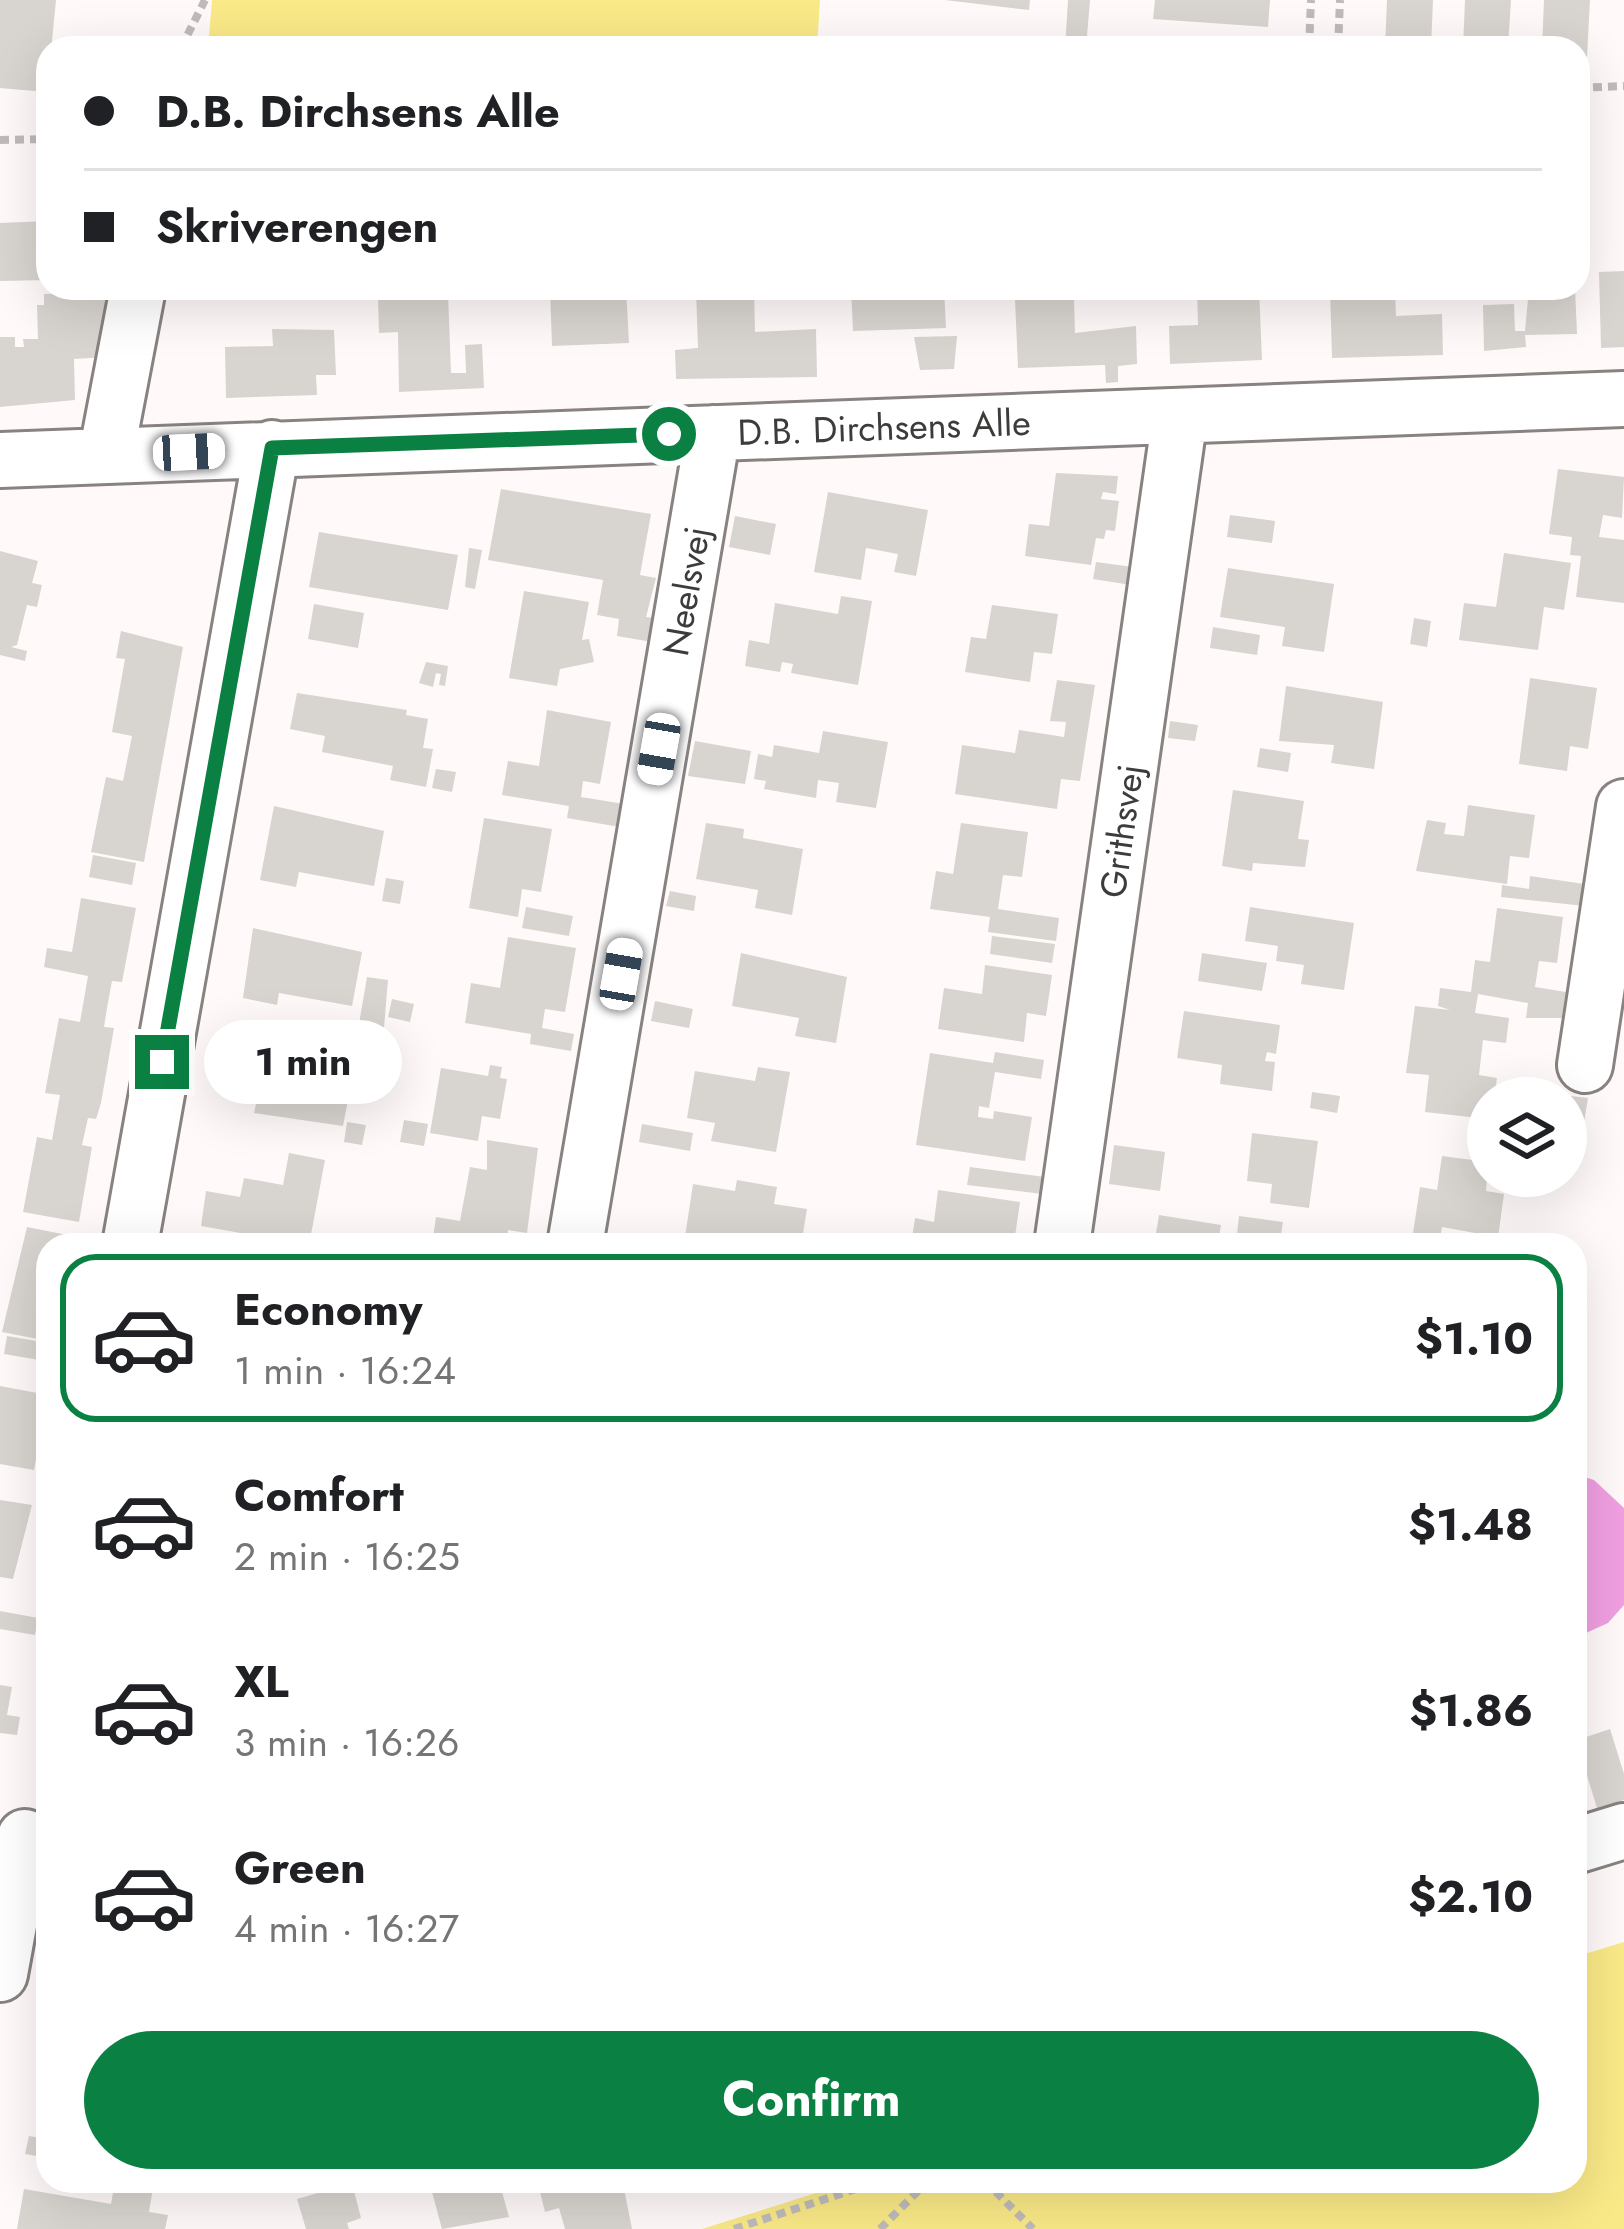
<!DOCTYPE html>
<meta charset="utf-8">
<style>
body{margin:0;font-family:Jost,sans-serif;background:#f6f6f6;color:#202124;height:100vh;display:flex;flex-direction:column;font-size:45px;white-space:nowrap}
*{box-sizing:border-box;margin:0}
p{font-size:39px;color:#757577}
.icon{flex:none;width:66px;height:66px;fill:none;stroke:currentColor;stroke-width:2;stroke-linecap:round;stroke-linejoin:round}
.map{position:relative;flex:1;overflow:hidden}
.side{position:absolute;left:36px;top:1233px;width:1551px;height:960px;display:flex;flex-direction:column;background:#fff;border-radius:36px;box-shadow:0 12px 48px #0002}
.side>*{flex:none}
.banner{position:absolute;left:36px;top:36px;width:1554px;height:264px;border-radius:36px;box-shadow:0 12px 48px #0002;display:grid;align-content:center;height:264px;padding:0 48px;background:#fff}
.fabs{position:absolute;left:1467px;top:1077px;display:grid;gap:24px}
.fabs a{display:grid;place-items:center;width:120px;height:120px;border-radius:50%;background:#fff;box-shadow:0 12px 48px #0002;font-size:60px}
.end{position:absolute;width:54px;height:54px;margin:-27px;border:15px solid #0b8043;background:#fff;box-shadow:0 0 0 6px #fff}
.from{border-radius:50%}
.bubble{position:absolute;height:84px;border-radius:42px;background:#fff;box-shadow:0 12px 48px #0002;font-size:39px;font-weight:700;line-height:84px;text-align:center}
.car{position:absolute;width:36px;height:72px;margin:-36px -18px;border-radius:15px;box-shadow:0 0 9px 3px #0007;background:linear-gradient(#fff 24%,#345 0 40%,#fff 0 76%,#345 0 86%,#fff 0)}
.banner b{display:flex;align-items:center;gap:42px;height:114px;font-size:45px}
.banner b+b{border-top:3px solid #e0e0e0}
.banner i{width:30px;height:30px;background:#202124}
ul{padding:21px 0 0;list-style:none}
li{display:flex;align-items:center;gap:36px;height:168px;margin:0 24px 18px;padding:0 24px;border:6px solid transparent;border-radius:36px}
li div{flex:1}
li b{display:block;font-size:45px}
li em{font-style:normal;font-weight:700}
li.on{border-color:#0b8043}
li>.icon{width:108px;height:108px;stroke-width:1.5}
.action{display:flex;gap:24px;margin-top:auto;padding:24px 48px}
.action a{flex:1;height:138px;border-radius:72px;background:#0b8043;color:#fff;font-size:48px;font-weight:700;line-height:138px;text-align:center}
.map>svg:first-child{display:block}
</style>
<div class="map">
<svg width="1624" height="2229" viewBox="0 0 1624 2229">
<rect width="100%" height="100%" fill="#fffaf9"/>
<path fill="#fae987" d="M212,0h608l-3,48h-609z
M1624,1942v287h-922l152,-48h721v-224z"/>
<path fill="#f09fe1" d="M1575,1474l19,6 30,28v97l-16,18 -33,15z"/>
<path fill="#d8d4cf" d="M0,0h56l-9,92 -47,-4z
M945,0h85l-1,10z
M1068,0h22l-4,48h-21z
M1155,0h115l-2,27 -115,-8z
M1387,0h46l-2,48 -46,-1z
M1465,0h46l-3,48h-45z
M1544,0h46l-3,57 -9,-1v-8h-36z
M48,221v59l-48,1v-58z
M1624,271v76l-23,1 -2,-76z
M297,288h36l1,10 -37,1z
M550,288h76l3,55 -77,3z
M701,288h53l1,44 61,-3 1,48 -141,2 -1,-29 23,-2 -2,-58z
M851,288h93l2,40 -93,3z
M1197,288h62l3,72 -92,4 -1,-38 29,-1z
M1330,288h65l1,28 46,-2 1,41 -111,3z
M1529,288h46l2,46 -52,1 1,12 -42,4 -1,-46 31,-1 1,27h10z
M120,292l-13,65 -33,2 1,41 -75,7v-70h15v10h9l-1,-8h15l-1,-34h7v-11z
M448,293l3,80h15l-1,-28 17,-1 2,44 -85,4 -1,-60 -19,1 -1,-35z
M1074,298l1,35 61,-7 1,38 -19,2v16l-12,1 -1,-18 -87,3 -3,-68z
M272,329l62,1 2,45h-20l1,20 -91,3 -1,-51 48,-1z
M957,336l-3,33 -34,1 -6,-33z
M1558,469l66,8 -2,41 -19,-3 -4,22 25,3v63l-48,-6 5,-41 -11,-1 2,-18 -23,-3z
M1056,473l62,3 -2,18 -13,-2 -2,7 18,2 -4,30 -9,-1 -2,9 -8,-1 -5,27 -66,-9 4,-32 20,2z
M501,489l150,25 -11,61 16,3 -10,39 10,1 -4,24 -35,-6 2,-17 -22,-4 6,-35 -115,-20z
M828,492l100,18 -12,66 -22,-4 4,-18 -32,-6 -5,32 -47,-8z
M1230,515l45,6 -3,22 -45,-6z
M735,516l41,8 -6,31 -41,-8z
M319,532l139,23 -10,55 -139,-23z
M469,548l13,2 -7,39 -10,-2z
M0,551l38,10 -6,22 10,2 -5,22 -10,-2 -10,40 -6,2 16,4 -2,10 -25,-6z
M1504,553l67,10 -7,47 -20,-3 -6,43 -79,-10 5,-37 32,4z
M1096,562l37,5 -2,18 -38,-6z
M1228,568l106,16 -10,68 -42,-6 3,-19 -65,-10z
M524,591l65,11 -7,38 7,-1 5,23 -34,7 -3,17 -48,-8z
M841,596l31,5 -14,84 -67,-12 2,-9 -11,-2 -2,10 -35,-6 4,-26 20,4 6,-41 63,11z
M314,604l50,9 -6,35 -50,-9z
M992,605l66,9 -6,40 -18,-2 -4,30 -65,-10 6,-35 15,2z
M1414,618l17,3 -4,26 -17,-3z
M1213,627l47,8 -3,20 -47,-7z
M121,631l62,16 -39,215 -53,-10 15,-75 17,4 9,-45 -20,-4 13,-73 -9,-1z
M426,662l22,4 -3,20 -6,-1 2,-11 -5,-1 -3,14 -14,-4z
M1530,678l67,10 -9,61 -18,-3 -3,25 -48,-7z
M1057,680l38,5 -15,96 -19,-2 -4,30 -102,-15 7,-49 53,8 4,-23 45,7 2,-15 -16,-1z
M1286,686l97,16 -9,67 -43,-6 3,-18 -55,-4z
M297,693l110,17 -1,5 22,4 -5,29 10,1 -7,38 -36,-7 3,-14 -71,-14 3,-16 -35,-7z
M547,710l64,12 -11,62 -17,-3 -2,16 43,7 -4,23 -53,-9 2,-12 -67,-11 6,-34 31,5z
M1170,721l28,4 -3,16 -27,-3z
M823,731l65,11 -12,66 -40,-6 3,-19 -21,-3 -2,18 -52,-9 2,-8 -12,-2 4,-25 14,3 2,-12 45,8z
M695,741l56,10 -6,33 -57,-8z
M1260,748l31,5 -3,19 -31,-5z
M436,769l20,3 -4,20 -20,-4z
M1233,790l71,11 -6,38 11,1 -4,27 -52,-4 -1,8 -30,-5z
M1468,805l67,10 -6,43 -19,-2 -3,28 -91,-13 11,-51 19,3 -2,11 20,2z
M274,806l110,25 -10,55 -75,-14 -3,15 -36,-7z
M484,818l68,11 -11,63 -19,-3 -4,28 -49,-9z
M706,823l38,6 -1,9 60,11 -11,66 -37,-7 3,-18 -62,-11z
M961,823l67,9 -6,45 -19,-2 -5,34 61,9 -3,23 -68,-9 2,-15 -60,-8 6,-38 17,3z
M93,855l43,8 -4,22 -43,-8z
M1530,876l68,10 -4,21 -93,-10 1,-12 27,4z
M386,878l18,3 -4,23 -18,-3z
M670,891l26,5 -2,15 -28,-5z
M81,898l55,10 -14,74 -10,-1 -5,27 -3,19 10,1 -13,75 -5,16 -8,-1 -6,27 10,2 -13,75 -56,-10 14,-75 15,3 8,-45 -15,-2 14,-75 21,4 8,-46 -44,-9 3,-19 25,4z
M526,907l47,9 -4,20 -47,-8z
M1250,907l104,16 -10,67 -43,-6 3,-19 -28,-4 2,-15 -33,-5z
M1497,908l66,9 -6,46 -18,-2 -4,26 31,5 -4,26h-36l2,-15 -50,-9 -3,19 34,5 -3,25 -23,-3 -4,35 18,3 -3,20h-6v21l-63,-7 4,-37 -23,-2 9,-67 35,4 -12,-4 2,-18 31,4 4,-32 15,2z
M253,928l109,24 -10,54 -73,-13 -2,12 -34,-7z
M992,936l63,8 -3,19 -62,-9z
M508,937l68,11 -11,64 -20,-3 -3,19 32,6 -3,17 -41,-7 1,-10 -66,-11 6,-40 29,5z
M741,953l106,24 -11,66 -41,-7 4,-18 -67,-12z
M1202,953l65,10 -5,28 -64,-10z
M985,965l67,10 -6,41 -19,-3 -3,29 -86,-13 6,-41 38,6z
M367,977l21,3 -4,48 -25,-4z
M392,999l22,5 -4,18 -22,-5z
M655,1001l38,8 -4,19 -38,-7z
M1184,1011l96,14 -4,29 -9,-2 -2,9 10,1 -3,29 -52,-7 2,-19 -45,-7z
M995,1052l49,8 -3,19 -46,-7 -6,36 -10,-2 -1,11 15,2 1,-8 38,6 -7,44 -109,-16 14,-92 63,10z
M265,1057l76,14 -2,6 13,2 -9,47 -89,-13 4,-18 -34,-6 4,-22 34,7z
M490,1065l12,2 -2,11 7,1 -7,40 -18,-3 -4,25 -48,-8 11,-65 47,8z
M758,1067l32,5 -14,80 -65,-11 4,-18 -28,-5 8,-47 60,10z
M1312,1092l28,4 -3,17 -27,-5z
M1571,1096l17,2 -8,49 -14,-2z
M404,1120l24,4 -4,22 -24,-4z
M347,1122l19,3 -4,20 -18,-3z
M642,1124l51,9 -3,18 -51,-9z
M1252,1133l66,8 -9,67 -39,-5 2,-19 -25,-3z
M487,1140l51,8 -11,85 -19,-3 -2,15h-74l4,-28 24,4 10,-54 17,3z
M1114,1145l51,7 -5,39 -51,-7z
M289,1153l36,7 -16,85h-36l1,-6 -73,-13 5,-35 34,6 4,-19 39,7z
M1442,1156l46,6 -2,29 18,3 -7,51h-24l2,-12 -33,-6 -3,17 -27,-4 8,-53 17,3z
M970,1167l75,10 -2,17 -76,-9z
M737,1180l40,7 -3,17 33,5 -6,36h-65l-51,-8 8,-53 42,7z
M938,1190l82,12 -6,41 -103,2 4,-27 19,4z
M1159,1215l62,10 -3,20h-64z
M1239,1216l44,6 -3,18 -43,-6z
M27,1227l50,10 -1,8h-28v96l-46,-9z
M7,1336l41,7 -3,18 -41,-7z
M0,1386l48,9 -14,75 -34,-6z
M0,1500l32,5 -19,74 -13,-2z
M0,1611l38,7 -3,17 -35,-6z
M0,1685l12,2 -5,28 13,2 -3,18 -17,-2z
M1610,1729l14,45v26l-27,8 -12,-39 -10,3v-11l7,-2 -5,-19z
M29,2136l19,3v19l-23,-4z
M115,2181l39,1 -5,30 19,3 -3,14h-148l7,-40 87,15z
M429,2181h70l10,36 -67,12z
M561,2181h42l2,8 18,-5 9,45h-67l-6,-21 -14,4 -6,-24z
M352,2183l9,35 -14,5 2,6h-43l-9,-30z"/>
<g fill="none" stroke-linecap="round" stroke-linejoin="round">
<g stroke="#888280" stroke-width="60">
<path id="minor" d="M106,456l32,-168
M0,460l1624,-61
M1585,1065l39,-258
M130,1245l142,-797
M575,1245l138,-812
M1062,1245l118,-829
M1575,1846l49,-15
M0,1974l25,-137"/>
</g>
<path stroke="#bfbbba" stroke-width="8" stroke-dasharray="9 6" stroke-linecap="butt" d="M181,48l24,-48
M1309,48l2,-48
M1338,48l2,-48
M1578,88l46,-2
M0,140l48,-1
M985,2181l48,48
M734,2229l146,-48
M880,2229l48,-48"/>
<use href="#minor" stroke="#fff" stroke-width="54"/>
</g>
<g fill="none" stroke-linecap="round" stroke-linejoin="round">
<path stroke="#0b8043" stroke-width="15" d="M162,1062l110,-614 397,-14"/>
</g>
<g text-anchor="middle" stroke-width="9" stroke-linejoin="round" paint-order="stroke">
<g font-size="36" fill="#3e3c3b" stroke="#fff">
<text transform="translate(884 427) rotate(-2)" y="13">D.B. Dirchsens Alle</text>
<text transform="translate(686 591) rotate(-80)" y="13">Neelsvej</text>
<text transform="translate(1121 831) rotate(-82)" y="13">Grithsvej</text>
</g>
</g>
</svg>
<div class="fabs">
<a><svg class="icon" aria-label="layers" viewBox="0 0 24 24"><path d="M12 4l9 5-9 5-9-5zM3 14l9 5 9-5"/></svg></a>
</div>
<i class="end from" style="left:669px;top:434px"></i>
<i class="end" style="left:162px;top:1062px"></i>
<div class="bubble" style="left:204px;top:1020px;width:198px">1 min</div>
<i class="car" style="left:189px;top:452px;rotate:87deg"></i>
<i class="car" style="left:659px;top:749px;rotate:190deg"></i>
<i class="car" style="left:621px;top:974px;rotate:10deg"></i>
<div class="banner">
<b><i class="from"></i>D.B. Dirchsens Alle</b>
<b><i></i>Skriverengen</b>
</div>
<section class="side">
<ul>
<li class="on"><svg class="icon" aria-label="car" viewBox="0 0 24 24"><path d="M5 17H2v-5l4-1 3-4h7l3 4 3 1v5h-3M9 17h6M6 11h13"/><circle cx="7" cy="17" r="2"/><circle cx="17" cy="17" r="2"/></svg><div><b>Economy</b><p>1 min · 16:24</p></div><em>$1.10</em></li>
<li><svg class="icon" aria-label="car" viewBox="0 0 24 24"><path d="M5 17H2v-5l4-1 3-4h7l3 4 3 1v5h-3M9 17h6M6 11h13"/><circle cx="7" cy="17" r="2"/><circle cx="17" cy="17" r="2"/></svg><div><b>Comfort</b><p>2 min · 16:25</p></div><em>$1.48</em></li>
<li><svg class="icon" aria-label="car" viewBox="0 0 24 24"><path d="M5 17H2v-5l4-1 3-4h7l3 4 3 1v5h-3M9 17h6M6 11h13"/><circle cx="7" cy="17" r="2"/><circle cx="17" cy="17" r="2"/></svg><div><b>XL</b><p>3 min · 16:26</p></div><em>$1.86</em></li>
<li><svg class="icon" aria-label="car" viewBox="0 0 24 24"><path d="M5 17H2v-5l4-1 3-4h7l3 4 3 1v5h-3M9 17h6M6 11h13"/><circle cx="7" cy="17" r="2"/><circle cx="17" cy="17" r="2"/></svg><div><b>Green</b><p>4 min · 16:27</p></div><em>$2.10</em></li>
</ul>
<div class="action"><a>Confirm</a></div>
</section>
</div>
